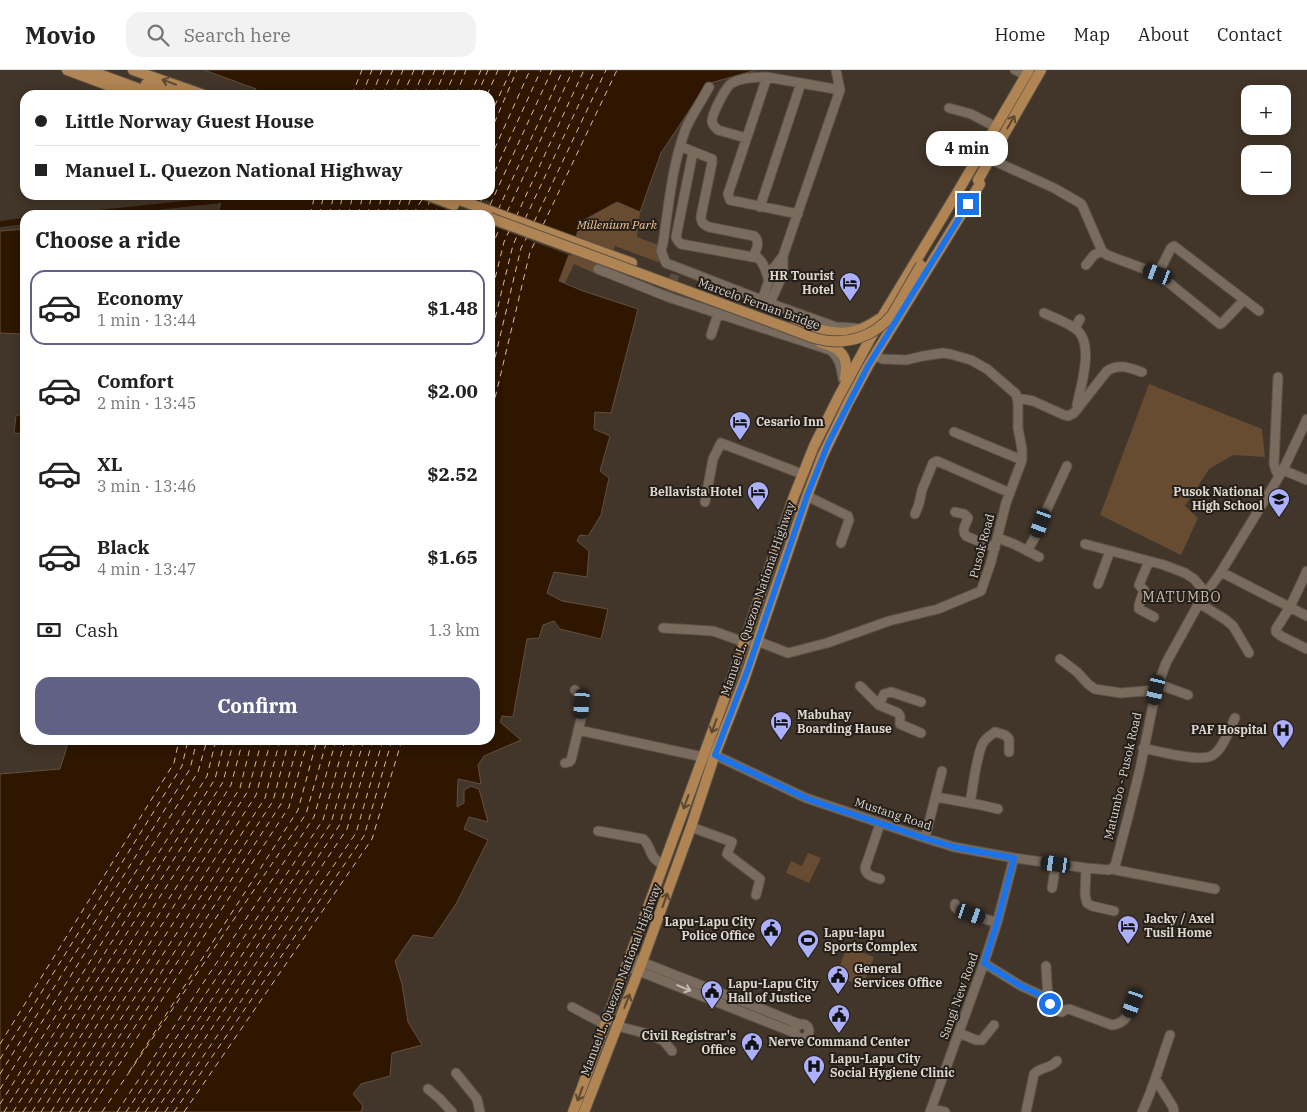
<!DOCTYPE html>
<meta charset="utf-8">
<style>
body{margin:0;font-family:"IBM Plex Serif",serif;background:#f2f2f2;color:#222;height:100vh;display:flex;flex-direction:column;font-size:19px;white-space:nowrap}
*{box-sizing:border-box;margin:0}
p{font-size:16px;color:#767676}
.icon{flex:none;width:28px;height:28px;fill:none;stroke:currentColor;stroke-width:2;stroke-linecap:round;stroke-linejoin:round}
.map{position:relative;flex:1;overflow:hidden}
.sheet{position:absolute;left:20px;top:140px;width:475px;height:535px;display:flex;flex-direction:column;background:#fff;border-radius:15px;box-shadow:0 2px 12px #0003}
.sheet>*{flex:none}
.banner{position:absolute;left:20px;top:20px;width:475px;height:110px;border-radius:15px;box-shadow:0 2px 12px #0003;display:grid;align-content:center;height:110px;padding:0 15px;background:#fff}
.controls{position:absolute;left:1241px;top:15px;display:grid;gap:10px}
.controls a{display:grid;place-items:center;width:50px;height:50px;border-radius:10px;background:#fff;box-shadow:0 2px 12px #0003;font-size:25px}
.end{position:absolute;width:22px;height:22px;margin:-11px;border:6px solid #1a73e8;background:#fff;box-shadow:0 0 0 2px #fff}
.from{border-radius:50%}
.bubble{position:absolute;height:35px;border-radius:15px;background:#fff;box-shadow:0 2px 12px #0003;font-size:16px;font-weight:700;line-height:35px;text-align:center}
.car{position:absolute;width:15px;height:30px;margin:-15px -8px;border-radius:6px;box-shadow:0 0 4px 1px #0007;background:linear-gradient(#222 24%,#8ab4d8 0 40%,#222 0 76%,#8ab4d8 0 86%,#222 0)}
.banner b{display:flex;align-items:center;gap:18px;height:48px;font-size:19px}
.banner b+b{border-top:1px solid #e0e0e0}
.banner i{width:12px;height:12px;background:#222}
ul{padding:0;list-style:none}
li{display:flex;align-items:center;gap:15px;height:75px;margin:0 10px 8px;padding:0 5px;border:2px solid transparent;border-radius:15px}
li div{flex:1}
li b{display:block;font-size:19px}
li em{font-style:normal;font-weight:700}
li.selected{border-color:#606184}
li>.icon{width:45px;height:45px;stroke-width:1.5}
h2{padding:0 15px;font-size:22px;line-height:60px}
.pay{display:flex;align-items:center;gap:12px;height:55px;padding:0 15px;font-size:19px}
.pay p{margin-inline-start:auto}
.cta{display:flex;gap:10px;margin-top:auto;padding:10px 15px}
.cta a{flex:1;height:58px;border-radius:15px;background:#606184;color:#fff;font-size:20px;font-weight:700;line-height:58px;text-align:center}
header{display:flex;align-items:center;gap:30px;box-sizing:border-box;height:70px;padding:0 25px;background:#fff;border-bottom:1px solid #e0e0e0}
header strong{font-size:24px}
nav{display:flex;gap:28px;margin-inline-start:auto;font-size:18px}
.search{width:350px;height:45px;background:#f2f2f2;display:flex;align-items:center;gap:12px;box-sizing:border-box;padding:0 18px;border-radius:15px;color:#767676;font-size:19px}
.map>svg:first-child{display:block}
</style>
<header>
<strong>Movio</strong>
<div class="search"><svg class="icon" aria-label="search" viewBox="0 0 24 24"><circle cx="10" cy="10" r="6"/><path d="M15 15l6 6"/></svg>Search here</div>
<nav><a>Home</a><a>Map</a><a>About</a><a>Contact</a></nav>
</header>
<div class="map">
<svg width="1307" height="1042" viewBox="0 0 1307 1042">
<rect width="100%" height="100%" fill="#423529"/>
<path fill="#674c31" d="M617,132l23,10 -3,25 24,9 5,19 -51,-19 -12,31 -29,-13 -9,19 -6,-2 19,-50 6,-11z
M1149,314l113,45 3,28 -32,-2 -24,14 -24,37 13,12 -17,37 -81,-40z
M808,783l13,5 -12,25 -23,-10 5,-12 11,5z
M847,877l27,10 -11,29 -27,-10z"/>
<path fill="#2e1600" stroke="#63503e" d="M204,0h552l-49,14 -46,69 -21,59 -23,-10 -33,18 -6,11 -19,50 24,10 55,18 -27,104 -16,-1 -1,17 16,7 -10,35 9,7 -8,37 -13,21 -8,-1 -3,6 12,10 -2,26 -33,-5 -7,21 15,8 46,8 -7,30 -41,-10 -6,-8 -11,4 -4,13 -12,1 -14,78 -11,-1 -2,6 21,18 -37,16 -6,9 3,19 -23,-5 -1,28 7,-4v-13l7,-4 8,3 9,33 -19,-5 -5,12 24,11 -32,64 -23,34 -20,-3 -18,26 7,23 6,38 14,23 -30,8 -2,23 -29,8 -8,10 10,12 -2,6h-361v-338l60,-5 9,-29h421v-525h-273l6,-20h267v-100h-236l2,-6z
M25,159v85l-4,20 -21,-1v-102z
M16,345h9v19l-11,-1z"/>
<path fill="#423529" d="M407,125h55l18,7 5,-2 4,1 3,5 86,32 -7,18 -81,-31v-10h-28z"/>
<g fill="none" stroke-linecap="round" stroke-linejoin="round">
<path stroke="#2e1600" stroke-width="6" d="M80,145l141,-15
M0,154l25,-3"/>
<path stroke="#e9b886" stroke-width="1" stroke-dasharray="6 5" stroke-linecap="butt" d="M352,25l10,-25
M362,25l10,-25
M372,25l10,-25
M382,25l11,-25
M393,25l10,-25
M403,25l11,-25
M414,25l10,-25
M424,25l11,-25
M435,25l10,-25
M445,25l11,-25
M456,25l10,-25
M470,25l11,-25
M477,25l11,-25
M487,25l11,-25
M490,46l21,-46
M490,63l27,-63
M490,89l40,-89
M490,112l51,-112
M471,131l3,-6
M480,133l4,-8
M490,135l62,-135
M498,140l65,-140
M507,142l66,-142
M310,145l5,-20
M319,145l5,-20
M329,145l5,-20
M338,145l5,-20
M348,145l5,-20
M358,145l5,-20
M367,145l5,-20
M377,145l5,-20
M386,145l6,-20
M396,145l6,-20
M405,145l7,-20
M415,145l1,-6 7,-11
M425,145l5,-15
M434,145l5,-11
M444,145l4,-8
M454,145l3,-6
M465,145l3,-6
M516,147l68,-147
M525,149l70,-149
M534,152l72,-152
M543,155l74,-155
M490,157l2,-4
M490,189l5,-20 5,-12
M490,229l14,-57 6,-13
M490,269l23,-94 5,-11
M490,309l31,-131 6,-11
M490,349l40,-167 6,-12
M0,974l174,-281 5,-23
M0,989l182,-293 6,-26
M129,1002l169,-262 19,-70
M0,1004l190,-305 7,-29
M0,1019l198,-317 9,-32
M0,1034l207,-328 9,-36
M4,1042l211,-333 10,-39
M13,1042l210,-330 11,-42
M23,1042l208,-327 12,-45
M32,1042l208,-324 12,-48
M41,1042l207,-321 14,-51
M51,1042l205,-317 15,-55
M60,1042l205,-314 15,-58
M70,1042l203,-311 16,-61
M79,1042l202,-308 18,-64
M88,1042l201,-305 19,-67
M102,1042l204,-298 21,-74
M117,1042l197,-295 22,-77
M126,1042l197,-292 22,-80
M136,1042l195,-289 24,-83
M145,1042l194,-286 25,-86
M155,1042l192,-283 26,-89
M165,1042l191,-279 27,-93
M174,1042l190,-276 28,-96
M184,1042l188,-273 30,-99"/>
<path stroke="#594d42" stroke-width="9" stroke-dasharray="9 4.5" stroke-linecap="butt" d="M668,226l8,-24"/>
<g stroke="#5b5146" stroke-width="11">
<path id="minor" d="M1015,0l11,5
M767,7l-39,117 2,6 68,14
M709,17c-7,13 -17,28 -23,41 -14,37 -17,76 -23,115l-2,8 5,12 114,44 56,20 19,1
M949,38l22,6 25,13
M746,68l-28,-8c-3,-3 -6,-5 -6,-9 0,-7 14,-35 20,-38 9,-5 24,-6 35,-6l73,13
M682,77l30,12v4l-11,53c0,7 2,8 8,11l45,9c7,6 2,14 -1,21
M693,82l-17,85 2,4 3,3 77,14c7,6 8,14 11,23
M990,89l64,29 26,15 2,2 20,46 5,4 51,19 62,50 2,-1 22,-23
M760,137l41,-124
M1086,195l8,-10 8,-4
M598,199l70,28 162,53c10,8 11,17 13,29
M1158,204l13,-26 3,-2 85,65
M762,230l11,-31 10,-13 57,-166 -4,-20
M770,233l13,-29v-18
M1044,243c10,5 28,11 35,19 14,16 2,54 -2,73
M1075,258l5,-9
M711,265l7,-21
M1278,307l-4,87 2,7 3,5
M1017,328l16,3 31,14 4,1 6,-3 33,-42c12,-8 22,-3 35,1
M954,362l68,28
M1283,400l24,10
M807,426l41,20 1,4 -8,23
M705,432l8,-43 8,-16 81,31
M955,442l9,2 4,4c-2,6 -7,12 -2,18l29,12
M915,444l4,-10 3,-14 11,-27 4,-2 73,32
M998,468l16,6 25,13
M1085,474l79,21 21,8 9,6 12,14
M1027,481l10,-17 10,-25 20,-43
M1149,491l-10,24 5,5 -5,15v4l15,8
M1307,501l-17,36 -14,22v3l5,4 26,13
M1221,502l86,44
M1098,514l12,-33
M1199,533l27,17 7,6 16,27
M663,558l50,3 31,11 13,-1 31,12 39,-10 62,-22 49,-12 43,-18 10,-29 15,-59 16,-43v-11l-4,-21v-26l-2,-8 -29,-25 -16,-9 -21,-6 -7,-1 -20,3 -17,4 -23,-1 -9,-3
M1060,589l17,13 11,12 7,5 26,4 35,-3
M1158,614l30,11
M860,616l19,19 19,8 2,3v8l21,9
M879,635l5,-11 7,-2 30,10
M578,660l125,27
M1143,678c14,3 59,15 70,7 10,-6 17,-27 22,-37
M715,685l91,43 119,40 29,9 60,11 72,10 23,2 6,-4 13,-49 12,-48 16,-79 10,-27 33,-60 22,-31 62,-102 24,-51
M565,693l4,-1 2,-2 10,-41 1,-15 -3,-9 -4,-5
M936,727l45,8 17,4
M970,733c3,-15 6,-47 13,-60 3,-5 7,-7 12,-11l10,3 4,4v13
M880,754l-15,44c1,8 9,9 15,11
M691,757l41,15 -5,12 33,25 -4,16
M598,761l45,8c8,7 6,15 13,21 2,2 4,3 7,5
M925,768l17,-67
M1086,798l-1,27 2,8 5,3 22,5
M1112,799l4,1 99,19
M1052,818l4,-24
M955,834v3l2,2 40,14
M629,887l130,51 40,16
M984,893l37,23 24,11 3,2 5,11 9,2 3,-2 4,-1 43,16c13,-1 17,-11 21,-22
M626,896l169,67
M1046,896l2,33
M572,937l32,17
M795 961a7 7 0 1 1 14 0a7 7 0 1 1-14 0Z
M617,956l31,8 16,7 8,10
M959,963l17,7h6l12,-15
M456,1003l21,26 3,13
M1156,1010l17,27 1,5
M428,1019l11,9 13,14
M931,1039l14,3
M930,1042l54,-149 13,-40 17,-65
M1026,1042l8,-38c6,-7 16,-5 23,-13
M1142,1042c12,-25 19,-52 28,-77"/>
</g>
<g stroke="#5b5146" stroke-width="12">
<path id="major" d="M67,0l67,25
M88,0l68,25
M133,0l71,25
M146,14l30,11
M427,125l27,10
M446,125l186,68
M795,254c34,8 53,17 84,-5
M821,273c21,5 28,14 24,35
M573,1042l160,-437 61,-179 20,-50 25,-50 43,-79 75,-124 72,-123
M584,1042l58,-150 49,-135 24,-73 29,-74 63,-184 15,-39 26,-54 20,-37 112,-182 -2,-4 63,-110"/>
</g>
<use href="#minor" stroke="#796b5d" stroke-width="9"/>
<use href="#major" stroke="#b08453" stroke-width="10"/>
<g stroke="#5b5146" stroke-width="12" stroke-linecap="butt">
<path id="major-bridge" d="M490,148l303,112c8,3 17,7 25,9 28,7 56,-2 74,-24l29,-50"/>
</g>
<use href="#major-bridge" stroke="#b08453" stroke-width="10"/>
</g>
<defs><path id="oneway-shaft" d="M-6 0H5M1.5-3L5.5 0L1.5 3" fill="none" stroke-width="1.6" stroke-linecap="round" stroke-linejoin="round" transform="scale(1.25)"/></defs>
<g stroke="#5c4730">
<use href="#oneway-shaft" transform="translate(169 12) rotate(-160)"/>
<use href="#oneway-shaft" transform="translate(1011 52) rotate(-60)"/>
<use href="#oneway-shaft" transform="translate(714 656) rotate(110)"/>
<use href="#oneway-shaft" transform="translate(686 732) rotate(110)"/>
<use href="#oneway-shaft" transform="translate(665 830) rotate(-70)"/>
<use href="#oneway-shaft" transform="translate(627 931) rotate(-69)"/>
<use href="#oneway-shaft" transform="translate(580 1024) rotate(110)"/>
</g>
<use stroke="#c5bbb2" href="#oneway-shaft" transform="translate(684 918) rotate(22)"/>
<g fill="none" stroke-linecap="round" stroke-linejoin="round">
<path stroke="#1a73e8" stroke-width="6" d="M968,134l-100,162 -40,78 -21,52 -59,173 -33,86 91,43 19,7 99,33 30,9 60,11 -17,65 -13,40 37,23 24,11 3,1 2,6"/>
</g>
<defs>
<g id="hotel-pin" transform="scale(1.125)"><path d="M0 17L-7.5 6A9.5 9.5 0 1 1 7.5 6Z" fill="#acaffb" stroke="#241e18"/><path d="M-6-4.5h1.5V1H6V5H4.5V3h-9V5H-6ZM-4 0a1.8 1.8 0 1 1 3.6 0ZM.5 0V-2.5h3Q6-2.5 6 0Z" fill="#111"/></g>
<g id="school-pin" transform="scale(1.125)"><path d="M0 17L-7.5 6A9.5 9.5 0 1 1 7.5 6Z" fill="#acaffb" stroke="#241e18"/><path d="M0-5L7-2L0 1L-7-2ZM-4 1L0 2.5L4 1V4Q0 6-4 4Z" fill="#111"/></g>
<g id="hospital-pin" transform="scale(1.125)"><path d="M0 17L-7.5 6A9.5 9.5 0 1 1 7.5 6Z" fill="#acaffb" stroke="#241e18"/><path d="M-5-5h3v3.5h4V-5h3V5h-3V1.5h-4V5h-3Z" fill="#111"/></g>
<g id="civic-pin" transform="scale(1.125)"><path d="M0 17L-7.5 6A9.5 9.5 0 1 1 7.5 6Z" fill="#acaffb" stroke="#241e18"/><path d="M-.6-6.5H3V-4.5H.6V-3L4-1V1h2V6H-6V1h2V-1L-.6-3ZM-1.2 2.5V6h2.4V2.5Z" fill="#111"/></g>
<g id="stadium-pin" transform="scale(1.125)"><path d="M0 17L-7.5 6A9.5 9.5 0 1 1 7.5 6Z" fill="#acaffb" stroke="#241e18"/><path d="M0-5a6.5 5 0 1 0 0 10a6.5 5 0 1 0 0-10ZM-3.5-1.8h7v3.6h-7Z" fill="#111"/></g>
</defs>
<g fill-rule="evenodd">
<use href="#hotel-pin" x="850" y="213"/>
<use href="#hotel-pin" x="740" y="352"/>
<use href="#hotel-pin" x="758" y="422"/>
<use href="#school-pin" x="1279" y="429"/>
<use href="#hotel-pin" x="781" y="652"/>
<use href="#hospital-pin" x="1283" y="660"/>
<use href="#hotel-pin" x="1128" y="856"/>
<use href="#civic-pin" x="771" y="859"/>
<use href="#stadium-pin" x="808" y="870"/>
<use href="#civic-pin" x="838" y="906"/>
<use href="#civic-pin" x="712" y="921"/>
<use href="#civic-pin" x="839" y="945"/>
<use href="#civic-pin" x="752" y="973"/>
<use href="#hospital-pin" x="814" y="996"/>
</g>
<g text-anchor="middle" stroke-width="4" stroke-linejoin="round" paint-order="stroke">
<g font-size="12" font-style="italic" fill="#f8c694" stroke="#241e18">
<text x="617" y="159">Millenium Park</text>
</g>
<g font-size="12" font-weight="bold" fill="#ded6cf" stroke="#241e18" text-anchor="start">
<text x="834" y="210" text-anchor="end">HR Tourist<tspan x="834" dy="14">Hotel</tspan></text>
<text x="756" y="356">Cesario Inn</text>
<text x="742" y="426" text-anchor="end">Bellavista Hotel</text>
<text x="1263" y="426" text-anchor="end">Pusok National<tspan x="1263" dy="14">High School</tspan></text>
<text x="797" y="649">Mabuhay<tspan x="797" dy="14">Boarding Hause</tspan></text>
<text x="1267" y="664" text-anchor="end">PAF Hospital</text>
<text x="1144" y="853">Jacky / Axel<tspan x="1144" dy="14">Tusil Home</tspan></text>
<text x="755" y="856" text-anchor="end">Lapu-Lapu City<tspan x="755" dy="14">Police Office</tspan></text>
<text x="824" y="867">Lapu-lapu<tspan x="824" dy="14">Sports Complex</tspan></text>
<text x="854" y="903">General<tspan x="854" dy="14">Services Office</tspan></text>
<text x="728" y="918">Lapu-Lapu City<tspan x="728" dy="14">Hall of Justice</tspan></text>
<text x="736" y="970" text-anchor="end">Civil Registrar's<tspan x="736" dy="14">Office</tspan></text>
<text x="839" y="976" text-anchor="middle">Nerve Command Center</text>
<text x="830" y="993">Lapu-Lapu City<tspan x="830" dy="14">Social Hygiene Clinic</tspan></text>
</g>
<g font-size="12" fill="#ded6cf" stroke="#241e18">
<text transform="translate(759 234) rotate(20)" y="4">Marcelo Fernan Bridge</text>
<text transform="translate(982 476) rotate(-75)" y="4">Pusok Road</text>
<text transform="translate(758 529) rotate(-71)" y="4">Manuel L. Quezon National Highway</text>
<text transform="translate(1123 706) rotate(-77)" y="4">Matumbo - Pusok Road</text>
<text transform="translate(893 744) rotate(18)" y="4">Mustang Road</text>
<text transform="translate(621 910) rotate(-69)" y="4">Manuel L. Quezon National Highway</text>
<text transform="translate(959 926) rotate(-70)" y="4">Sangi New Road</text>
</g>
<g font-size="14" letter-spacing="1" fill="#cebeaf" stroke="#241e18">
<text x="1182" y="532">MATUMBO</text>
</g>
</g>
</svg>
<div class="controls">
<a>+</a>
<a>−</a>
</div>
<i class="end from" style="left:1050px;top:934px"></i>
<i class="end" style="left:968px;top:134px"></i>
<div class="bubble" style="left:926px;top:61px;width:82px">4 min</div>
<i class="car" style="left:1158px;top:204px;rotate:291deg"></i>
<i class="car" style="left:1041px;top:453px;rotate:200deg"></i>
<i class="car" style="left:1156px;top:620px;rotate:193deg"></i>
<i class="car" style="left:582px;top:634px;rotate:184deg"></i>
<i class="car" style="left:1056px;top:794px;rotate:278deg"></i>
<i class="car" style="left:971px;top:844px;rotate:109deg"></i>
<i class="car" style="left:1133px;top:933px;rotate:199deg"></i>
<div class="banner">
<b><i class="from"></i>Little Norway Guest House</b>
<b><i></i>Manuel L. Quezon National Highway</b>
</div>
<section class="sheet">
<h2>Choose a ride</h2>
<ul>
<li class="selected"><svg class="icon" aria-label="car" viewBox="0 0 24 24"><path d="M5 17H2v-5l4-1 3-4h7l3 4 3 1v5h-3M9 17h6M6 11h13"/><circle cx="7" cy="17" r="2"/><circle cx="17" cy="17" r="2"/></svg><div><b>Economy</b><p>1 min · 13:44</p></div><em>$1.48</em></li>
<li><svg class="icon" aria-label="car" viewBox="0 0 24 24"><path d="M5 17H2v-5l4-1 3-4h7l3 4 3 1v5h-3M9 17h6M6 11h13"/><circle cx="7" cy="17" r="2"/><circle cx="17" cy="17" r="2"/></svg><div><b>Comfort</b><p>2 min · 13:45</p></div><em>$2.00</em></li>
<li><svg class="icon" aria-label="car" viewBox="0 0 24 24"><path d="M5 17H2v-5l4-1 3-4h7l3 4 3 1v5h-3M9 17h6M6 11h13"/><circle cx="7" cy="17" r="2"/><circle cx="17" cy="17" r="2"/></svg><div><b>XL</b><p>3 min · 13:46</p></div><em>$2.52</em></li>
<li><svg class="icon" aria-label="car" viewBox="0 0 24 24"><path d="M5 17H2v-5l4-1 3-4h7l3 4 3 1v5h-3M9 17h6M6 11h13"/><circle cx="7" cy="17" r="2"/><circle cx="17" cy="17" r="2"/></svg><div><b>Black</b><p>4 min · 13:47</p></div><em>$1.65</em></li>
</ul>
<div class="pay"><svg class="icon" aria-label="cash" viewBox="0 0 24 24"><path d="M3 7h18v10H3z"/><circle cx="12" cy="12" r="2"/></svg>Cash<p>1.3 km</p></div>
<div class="cta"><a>Confirm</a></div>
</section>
</div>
